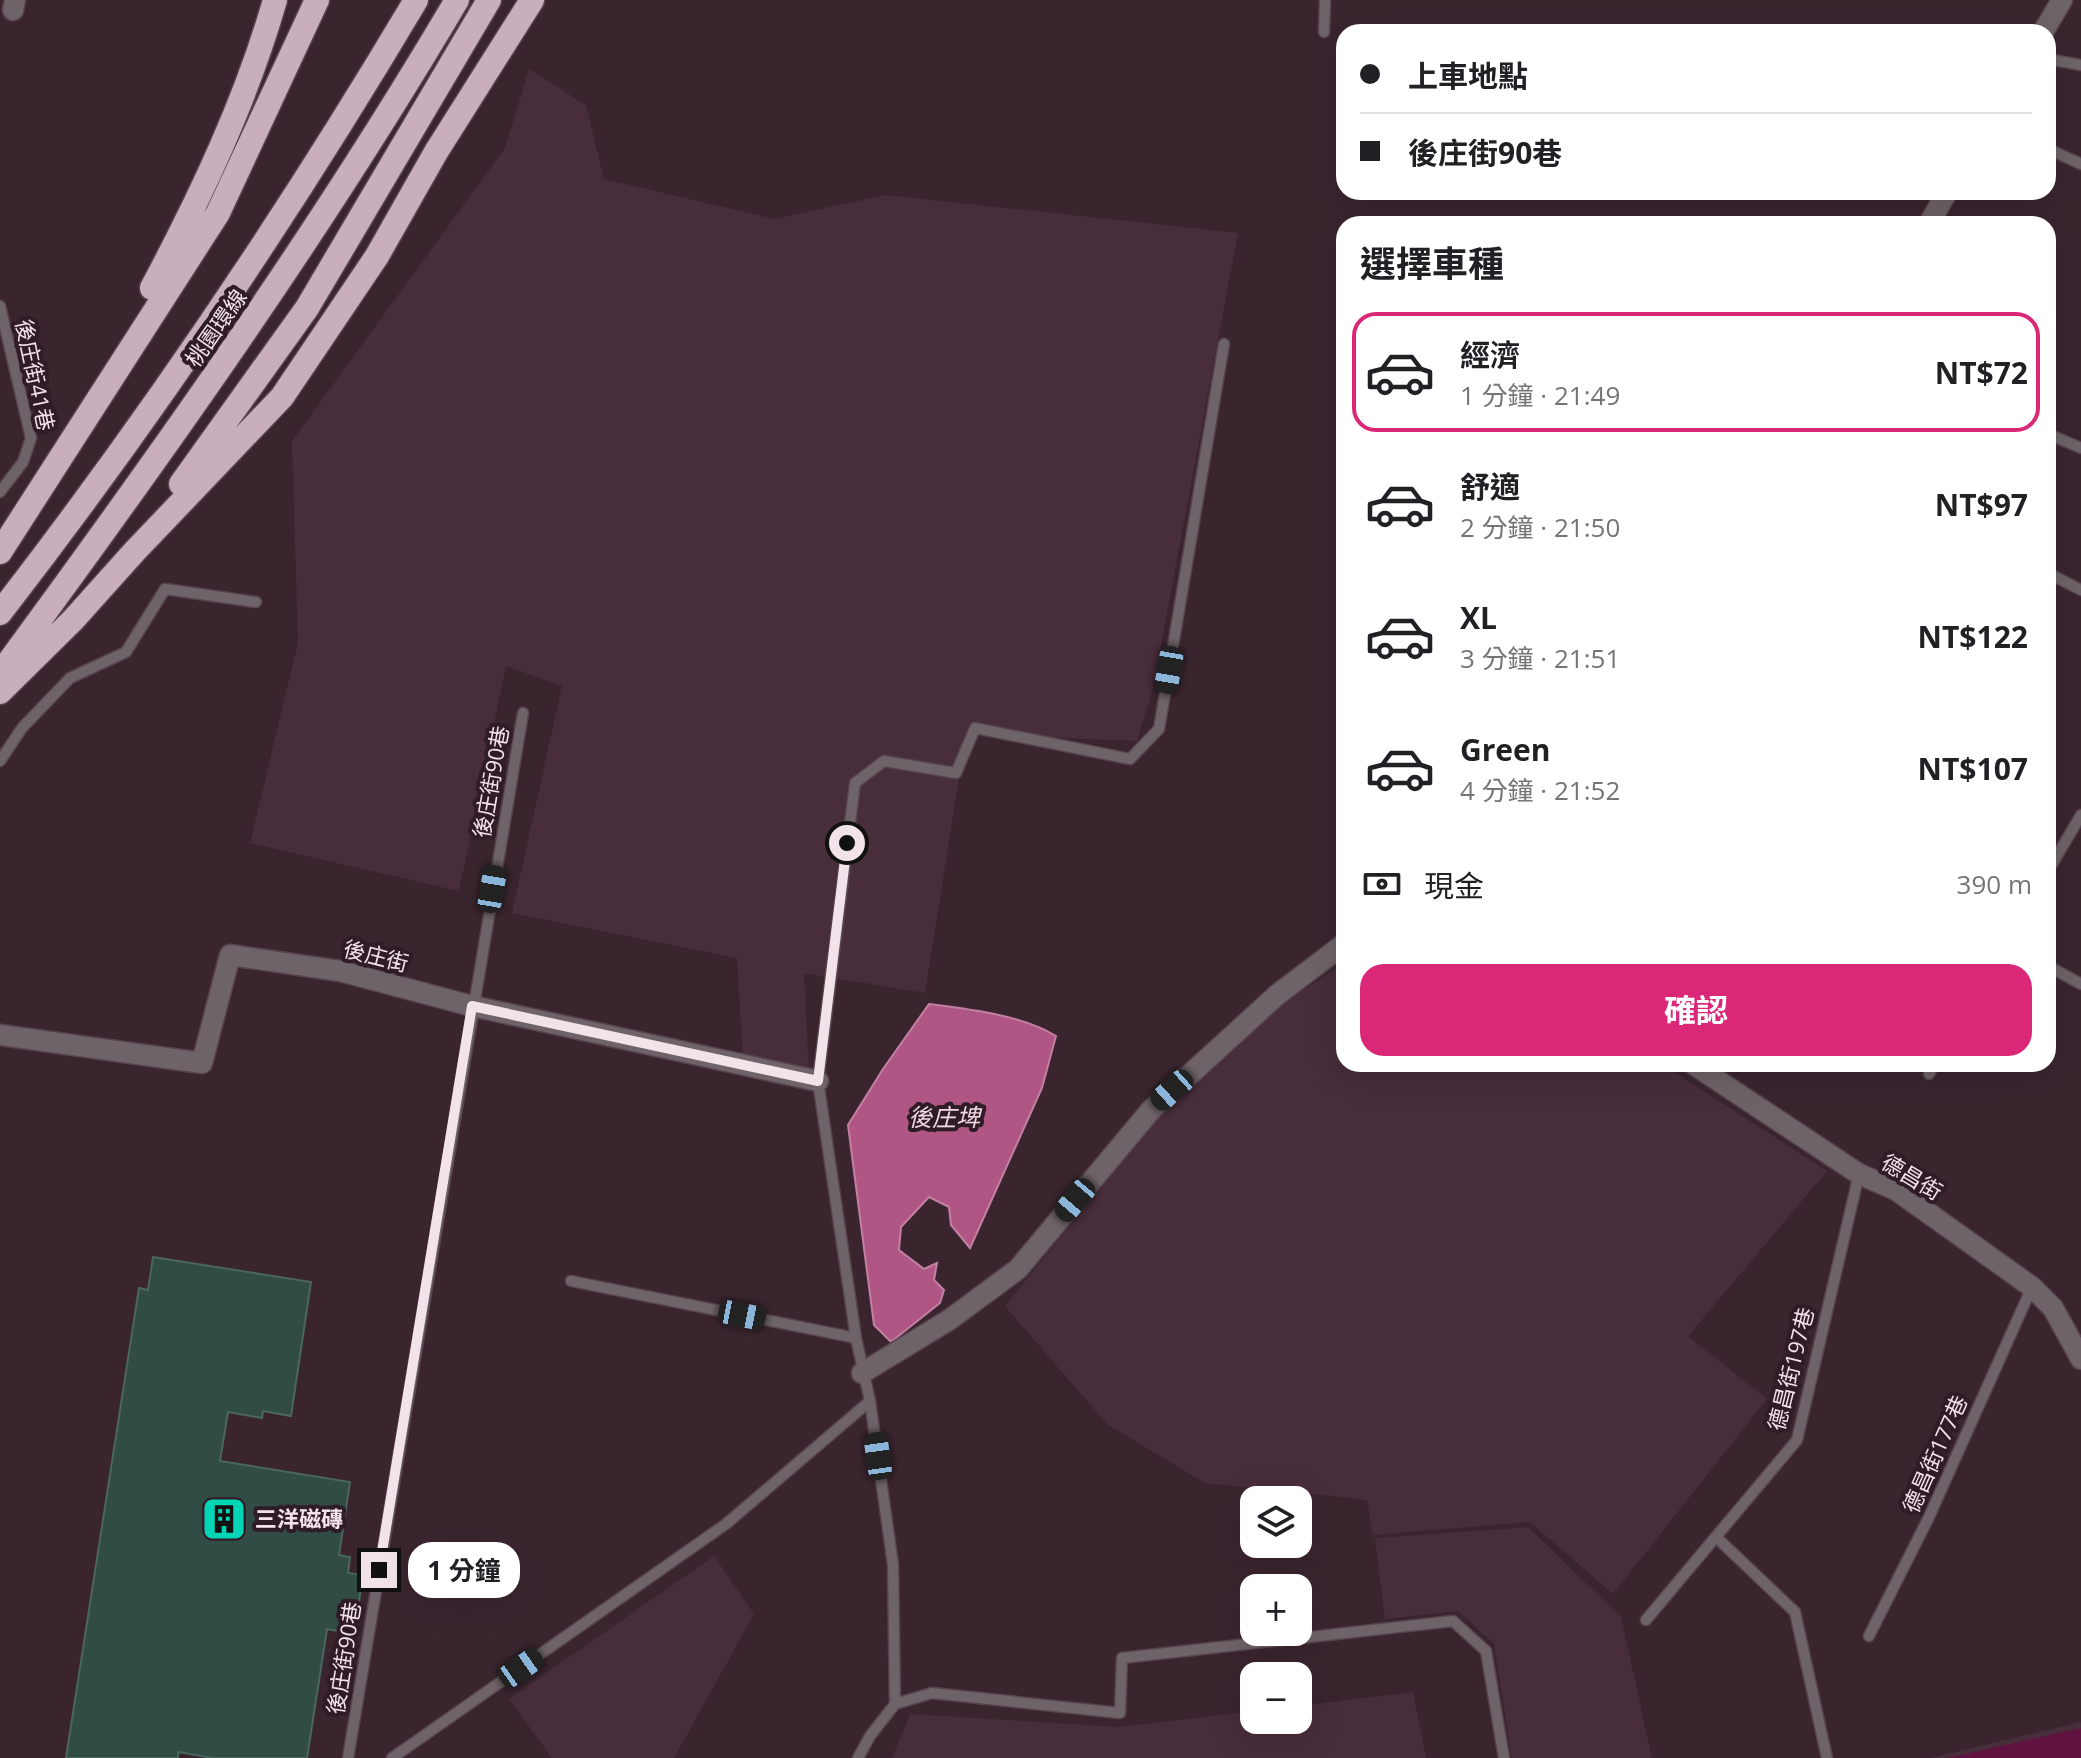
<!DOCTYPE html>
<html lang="zh-TW">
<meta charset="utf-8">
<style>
body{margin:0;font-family:"Open Sans","Noto Sans TC",sans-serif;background:#f2f2f2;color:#202124;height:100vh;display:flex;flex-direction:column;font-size:30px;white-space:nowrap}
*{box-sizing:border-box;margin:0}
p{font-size:26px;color:#757577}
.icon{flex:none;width:44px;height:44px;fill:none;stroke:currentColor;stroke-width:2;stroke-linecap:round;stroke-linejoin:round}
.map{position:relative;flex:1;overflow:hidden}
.drawer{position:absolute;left:1336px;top:216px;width:720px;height:856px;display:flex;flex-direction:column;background:#fff;border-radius:24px;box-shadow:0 8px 32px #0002}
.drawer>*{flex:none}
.hud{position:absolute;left:1336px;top:24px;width:720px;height:176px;border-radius:24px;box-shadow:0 8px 32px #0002;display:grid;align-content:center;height:176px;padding:0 24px;background:#fff}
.tools{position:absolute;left:1240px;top:1486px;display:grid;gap:16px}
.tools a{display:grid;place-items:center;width:72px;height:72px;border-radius:16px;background:#fff;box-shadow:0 8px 32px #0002;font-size:40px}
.end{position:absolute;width:36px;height:36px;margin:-18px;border:10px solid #f2e3ea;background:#111;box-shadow:0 0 0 4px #111}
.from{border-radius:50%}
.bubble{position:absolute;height:56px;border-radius:24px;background:#fff;box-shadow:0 8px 32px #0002;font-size:26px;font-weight:700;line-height:56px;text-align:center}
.car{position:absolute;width:24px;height:48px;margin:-24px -12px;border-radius:10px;box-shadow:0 0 6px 2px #0007;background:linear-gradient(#222 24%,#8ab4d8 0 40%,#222 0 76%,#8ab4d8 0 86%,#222 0)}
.hud b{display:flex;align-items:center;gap:28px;height:76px;font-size:30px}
.hud b+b{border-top:2px solid #e0e0e0}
.hud i{width:20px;height:20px;background:#202124}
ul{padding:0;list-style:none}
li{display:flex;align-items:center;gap:24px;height:120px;margin:0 16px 12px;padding:0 8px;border:4px solid transparent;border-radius:24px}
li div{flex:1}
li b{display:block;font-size:30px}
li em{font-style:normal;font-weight:700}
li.active{border-color:#db2777}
li>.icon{width:72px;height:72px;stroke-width:1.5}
h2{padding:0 24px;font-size:36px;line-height:96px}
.pay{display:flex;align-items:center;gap:20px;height:88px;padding:0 24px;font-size:30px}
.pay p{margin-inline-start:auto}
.cta{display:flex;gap:16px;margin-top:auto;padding:16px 24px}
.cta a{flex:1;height:92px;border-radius:24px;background:#db2777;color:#fff;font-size:32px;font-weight:700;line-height:92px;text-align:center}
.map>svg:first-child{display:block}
</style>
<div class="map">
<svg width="2081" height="1758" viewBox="0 0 2081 1758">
<rect width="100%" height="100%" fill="#3a252f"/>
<path fill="#482d3a" d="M529,69l57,36 18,74 171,40 110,-24 353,38 -85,455 -16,53 -171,-7 -41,259 -121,-20 5,100 -66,-16 -6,-99 -225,-45 50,-227 -56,-20 -47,225 -209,-48 48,-200 -6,-202 213,-293z
M1344,963v101h318l165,107 -139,165 79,63 -154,195 -83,-72 -157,13 -6,-35 -162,-17 -98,-59 -102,-118 155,-193 126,-111z
M1528,1527l93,90 31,141h-140l-18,-114 -36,-33 -73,8 -10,-81z
M714,1556l40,58 -80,144h-122l-43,-59z
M1413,1692l13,66h-534l18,-44 209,13 135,-16v9h44v-14z
M2081,1722v36h-151z"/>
<path fill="#601241" d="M2081,1728v30h-133z"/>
<path fill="#af5685" stroke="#c380a3" stroke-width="2" d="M929,1004c39,5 93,11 127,32l-14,52 -72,160 -19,-23 -2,-18 -20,-10 -28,30 -2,23 25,19 13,-6 -3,17 10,10 -4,13 -49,39 -17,-17 -26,-200 35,-56z"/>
<path fill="#304c45" stroke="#4a665f" stroke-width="2" d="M153,1257l158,25 -20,134 -28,-5 -1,7 -34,-6 -8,49 130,21 -11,73 11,2 -2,16 15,2 -9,59 -27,-5 -20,129h-94l-35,-6v6h-112l73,-470 9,2z"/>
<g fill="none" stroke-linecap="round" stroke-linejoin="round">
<g stroke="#57434d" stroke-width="13">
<path id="lane" d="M1324,32l1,-32
M2048,59l33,6
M2048,149l33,15
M0,306l31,132 -8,24 -23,30
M2048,434l33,14
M2048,573l33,17
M0,761l22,-33 48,-50 56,-26 39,-63 91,13
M2048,871l33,-56
M2048,966l33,18
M1929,1074l6,-10
M571,1281l285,57
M1716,1537l79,75 32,146
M1646,1620l151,-180 62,-266
M1869,1636l60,-119 103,-230
M895,1704l-2,-139 -23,-164 -14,-63 -38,-257 37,-298 29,-22 72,12 19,-45 155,31 29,-30 65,-385
M348,1758l175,-1045
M392,1758l334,-234 144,-123
M858,1758l12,-22 25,-32 37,-11 188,20 2,-55 331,-37 33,30 18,107"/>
</g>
<g stroke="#57434d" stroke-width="23">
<path id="street" d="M13,10l2,-10
M2043,32l19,-32
M1929,224l18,-32
M0,1035l202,28 28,-108 110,16 132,35 346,75
M1693,1064l166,110 37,16 136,97 21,21 28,51
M862,1373l87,-53 69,-51 133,-159 126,-115 67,-51"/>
</g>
<g stroke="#57434d" stroke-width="27">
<path id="highway" d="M152,288c49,-92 94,-187 123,-288
M181,484l126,-176 182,-308
M0,552l218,-339 99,-213
M0,613c151,-195 290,-401 416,-613
M0,674c161,-219 319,-440 457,-674
M0,692l73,-72 61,-68 148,-155 95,-141 59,-104 96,-152"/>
</g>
<use href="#lane" stroke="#6e6368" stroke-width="10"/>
<use href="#street" stroke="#6e6368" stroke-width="20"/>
<use href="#highway" stroke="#c9aebb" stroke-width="24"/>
</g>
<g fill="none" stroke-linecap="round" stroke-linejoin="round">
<path stroke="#f2e3ea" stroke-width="10" d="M379,1570l93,-564 346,75 29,-238"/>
</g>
<defs>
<g id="building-square" transform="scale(2.3)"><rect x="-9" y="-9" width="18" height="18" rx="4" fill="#02d5b6" stroke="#301c26"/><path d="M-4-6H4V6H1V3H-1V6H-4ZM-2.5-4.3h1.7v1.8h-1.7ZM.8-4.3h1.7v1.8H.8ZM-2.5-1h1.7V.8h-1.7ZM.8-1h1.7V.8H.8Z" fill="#111"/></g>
</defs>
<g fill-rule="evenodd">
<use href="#building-square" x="224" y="1519"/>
</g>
<g text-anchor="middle" stroke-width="8" stroke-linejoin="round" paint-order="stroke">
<g font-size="22" fill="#f2e3ea" stroke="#301c26">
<text transform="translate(216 328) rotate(-55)" y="8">桃園環線</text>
<text transform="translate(35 375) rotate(78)" y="8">後庄街41巷</text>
<text transform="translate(491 782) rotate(-80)" y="8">後庄街90巷</text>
<text transform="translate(376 956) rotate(14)" y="8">後庄街</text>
<text transform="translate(1912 1177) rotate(31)" y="8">德昌街</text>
<text transform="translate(1791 1369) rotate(-76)" y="8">德昌街197巷</text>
<text transform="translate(1935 1454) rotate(-66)" y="8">德昌街177巷</text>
<text transform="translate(344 1658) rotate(-81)" y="8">後庄街90巷</text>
</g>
<g font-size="22" font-weight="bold" fill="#f2e3ea" stroke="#301c26" text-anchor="start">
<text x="255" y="1527">三洋磁磚</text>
</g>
<g font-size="24" font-style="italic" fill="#f1d8e3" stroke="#301c26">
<text x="944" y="1126">後庄埤</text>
</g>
</g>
</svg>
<div class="tools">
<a><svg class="icon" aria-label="layers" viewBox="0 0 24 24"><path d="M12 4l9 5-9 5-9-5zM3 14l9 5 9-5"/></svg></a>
<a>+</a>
<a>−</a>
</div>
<i class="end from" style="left:847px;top:843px"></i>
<i class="end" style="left:379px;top:1570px"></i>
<div class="bubble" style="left:408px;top:1542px;width:112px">1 分鐘</div>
<i class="car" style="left:1169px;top:670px;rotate:190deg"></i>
<i class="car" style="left:492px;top:889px;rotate:10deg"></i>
<i class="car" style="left:1172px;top:1090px;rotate:228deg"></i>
<i class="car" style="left:1075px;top:1200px;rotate:220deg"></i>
<i class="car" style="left:742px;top:1315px;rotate:101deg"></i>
<i class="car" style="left:878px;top:1456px;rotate:352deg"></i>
<i class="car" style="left:521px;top:1668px;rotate:55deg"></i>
<div class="hud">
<b><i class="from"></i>上車地點</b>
<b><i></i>後庄街90巷</b>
</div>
<section class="drawer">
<h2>選擇車種</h2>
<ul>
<li class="active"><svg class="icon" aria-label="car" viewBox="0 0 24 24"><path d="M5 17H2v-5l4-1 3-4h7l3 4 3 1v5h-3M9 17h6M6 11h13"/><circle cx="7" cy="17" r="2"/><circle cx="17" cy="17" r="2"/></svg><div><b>經濟</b><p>1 分鐘 · 21:49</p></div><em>NT$72</em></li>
<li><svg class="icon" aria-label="car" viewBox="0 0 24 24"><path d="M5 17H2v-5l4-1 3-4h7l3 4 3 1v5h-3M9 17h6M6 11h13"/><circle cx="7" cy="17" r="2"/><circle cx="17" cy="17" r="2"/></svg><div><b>舒適</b><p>2 分鐘 · 21:50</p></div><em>NT$97</em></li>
<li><svg class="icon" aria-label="car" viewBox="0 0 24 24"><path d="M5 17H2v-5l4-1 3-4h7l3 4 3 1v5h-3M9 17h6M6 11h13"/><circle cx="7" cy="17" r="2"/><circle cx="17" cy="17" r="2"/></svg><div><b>XL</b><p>3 分鐘 · 21:51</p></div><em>NT$122</em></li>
<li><svg class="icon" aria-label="car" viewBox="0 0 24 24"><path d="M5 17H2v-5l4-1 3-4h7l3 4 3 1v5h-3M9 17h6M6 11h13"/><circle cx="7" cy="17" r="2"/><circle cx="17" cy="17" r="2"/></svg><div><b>Green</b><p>4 分鐘 · 21:52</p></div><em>NT$107</em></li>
</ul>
<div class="pay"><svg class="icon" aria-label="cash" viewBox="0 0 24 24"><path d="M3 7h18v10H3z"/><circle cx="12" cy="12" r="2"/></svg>現金<p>390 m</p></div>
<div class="cta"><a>確認</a></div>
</section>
</div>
